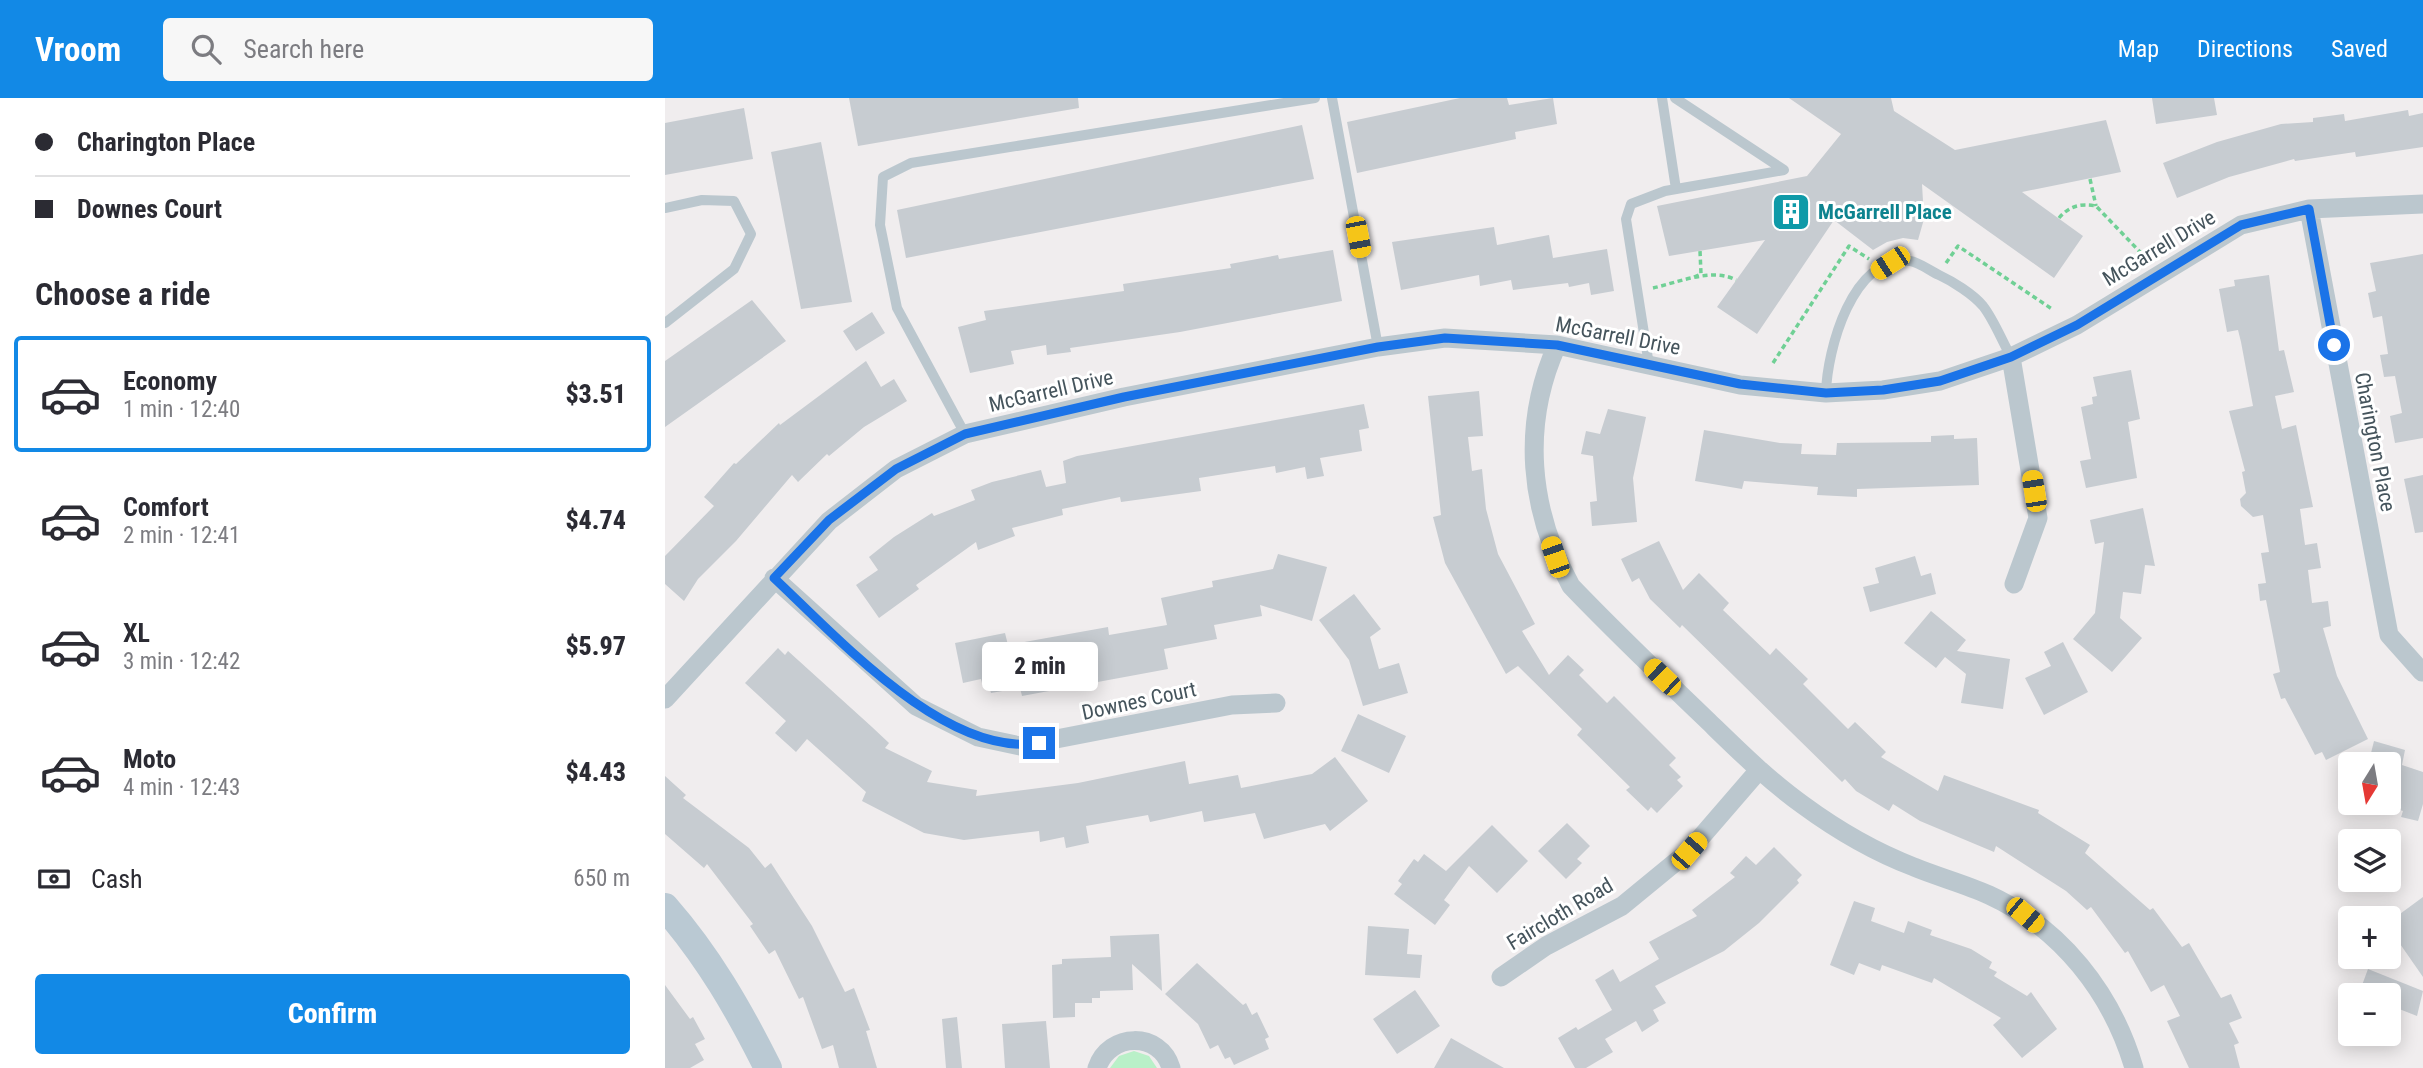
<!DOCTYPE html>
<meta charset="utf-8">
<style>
body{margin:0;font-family:"Roboto Condensed",sans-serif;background:#f7f7f7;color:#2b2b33;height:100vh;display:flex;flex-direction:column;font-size:26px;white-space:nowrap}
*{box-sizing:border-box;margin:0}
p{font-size:23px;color:#7c7c81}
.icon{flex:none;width:38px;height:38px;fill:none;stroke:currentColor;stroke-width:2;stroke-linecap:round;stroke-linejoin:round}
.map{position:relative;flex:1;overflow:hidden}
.panel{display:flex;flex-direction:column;background:#fff;width:665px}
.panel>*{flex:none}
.guide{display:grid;align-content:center;height:154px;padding:0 35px;background:#fff}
.needle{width:46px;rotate:191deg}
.fabs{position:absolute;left:1673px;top:654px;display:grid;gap:14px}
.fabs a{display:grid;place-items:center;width:63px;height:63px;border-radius:7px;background:#fff;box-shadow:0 4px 18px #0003;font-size:35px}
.end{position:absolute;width:32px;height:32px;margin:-16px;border:9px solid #1a73e8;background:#fff;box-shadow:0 0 0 4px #fff}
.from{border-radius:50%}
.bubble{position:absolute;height:49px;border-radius:7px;background:#fff;box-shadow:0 4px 18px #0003;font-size:23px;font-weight:800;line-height:49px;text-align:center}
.car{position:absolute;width:21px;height:42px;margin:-21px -10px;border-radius:9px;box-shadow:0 0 5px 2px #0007;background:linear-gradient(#f5c518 24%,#345 0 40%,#f5c518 0 76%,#345 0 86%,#f5c518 0)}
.guide b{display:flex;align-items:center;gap:24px;height:66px;font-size:26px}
.guide b+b{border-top:2px solid #e1e1e2}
.guide i{width:18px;height:18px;background:#2b2b33}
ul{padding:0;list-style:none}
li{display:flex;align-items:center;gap:21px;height:116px;margin:0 14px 10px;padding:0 21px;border:4px solid transparent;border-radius:7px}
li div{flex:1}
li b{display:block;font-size:26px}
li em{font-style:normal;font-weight:800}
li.active{border-color:#1289e6}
li>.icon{width:63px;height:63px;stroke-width:1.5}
h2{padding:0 35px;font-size:32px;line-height:84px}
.pay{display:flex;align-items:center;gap:18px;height:77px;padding:0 35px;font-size:26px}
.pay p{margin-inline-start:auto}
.primary-button{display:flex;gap:14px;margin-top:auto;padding:14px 35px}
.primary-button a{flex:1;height:80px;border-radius:7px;background:#1289e6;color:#fff;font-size:28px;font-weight:800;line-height:80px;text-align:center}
header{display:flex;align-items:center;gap:42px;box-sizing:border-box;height:98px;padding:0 35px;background:#1289e6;color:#fff}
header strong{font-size:33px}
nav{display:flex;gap:38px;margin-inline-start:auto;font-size:24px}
.search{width:490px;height:63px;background:#f7f7f7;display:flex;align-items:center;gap:18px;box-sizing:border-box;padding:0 24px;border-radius:7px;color:#7c7c81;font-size:26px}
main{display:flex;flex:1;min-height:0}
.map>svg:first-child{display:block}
</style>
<header>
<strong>Vroom</strong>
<div class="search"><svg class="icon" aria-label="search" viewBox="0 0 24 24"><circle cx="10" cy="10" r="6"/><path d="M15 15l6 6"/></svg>Search here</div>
<nav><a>Map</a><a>Directions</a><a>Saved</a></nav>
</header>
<main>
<section class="panel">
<div class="guide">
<b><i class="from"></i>Charington Place</b>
<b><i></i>Downes Court</b>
</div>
<h2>Choose a ride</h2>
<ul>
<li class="active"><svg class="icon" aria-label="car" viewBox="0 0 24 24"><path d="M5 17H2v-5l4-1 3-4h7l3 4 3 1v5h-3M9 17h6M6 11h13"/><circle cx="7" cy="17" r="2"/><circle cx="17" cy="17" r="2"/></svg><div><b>Economy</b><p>1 min · 12:40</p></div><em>$3.51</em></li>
<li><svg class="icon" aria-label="car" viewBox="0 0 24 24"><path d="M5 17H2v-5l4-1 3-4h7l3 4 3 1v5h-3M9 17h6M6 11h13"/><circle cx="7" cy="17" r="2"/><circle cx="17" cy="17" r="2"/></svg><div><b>Comfort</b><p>2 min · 12:41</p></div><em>$4.74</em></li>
<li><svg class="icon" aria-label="car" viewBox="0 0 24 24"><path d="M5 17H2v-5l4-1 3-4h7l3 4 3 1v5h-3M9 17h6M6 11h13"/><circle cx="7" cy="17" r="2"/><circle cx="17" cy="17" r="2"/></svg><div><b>XL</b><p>3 min · 12:42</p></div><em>$5.97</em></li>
<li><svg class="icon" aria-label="car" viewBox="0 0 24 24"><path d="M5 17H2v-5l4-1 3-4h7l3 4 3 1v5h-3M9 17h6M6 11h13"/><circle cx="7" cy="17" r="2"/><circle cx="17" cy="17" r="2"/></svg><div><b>Moto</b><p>4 min · 12:43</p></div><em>$4.43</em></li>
</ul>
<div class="pay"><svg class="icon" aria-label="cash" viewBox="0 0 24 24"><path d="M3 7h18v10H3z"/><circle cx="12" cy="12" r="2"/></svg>Cash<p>650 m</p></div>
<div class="primary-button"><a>Confirm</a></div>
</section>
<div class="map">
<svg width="1758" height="970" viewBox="0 0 1758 970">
<rect width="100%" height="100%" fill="#f0edee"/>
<path fill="#b9f0c8" d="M469,953l15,5 8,12h-47l9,-12z"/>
<path fill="#c7ccd1" d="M184,0h229l1,10 -221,38z
M795,0h47l2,7 44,-7 4,26 -42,8 1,7 -159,34 -10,-51z
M1124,0h102l3,13 61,39 151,-30 15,52 -99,20 61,44 -29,42 -132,-94 2,35 -6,21 -15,-2 -16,4 -14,8 -39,-30 -77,114 -40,-27 48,-67 -96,16 -12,-50 150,-30 34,-42z
M1487,0h62l3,17 -61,9z
M79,10l9,51 -88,16v-52z
M1743,12l1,6 14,-3v34l-67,10 -1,-5 -60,9 -1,-2 -65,18 -52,21 -14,-35 54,-21 64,-18 32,-2v-4l31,-4 1,7z
M637,27l12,54 -408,79 -9,-48z
M156,44l31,160 -51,7 -30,-157z
M829,129l3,18 52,-10 4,23 54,-9 7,42 -23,4 -2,-12 -20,4 -1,-4 -55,7 -2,-10 -31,6 -1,-11 -78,15 -9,-48z
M668,152l9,51 -162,31 -110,16 1,4 -24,3 -1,-10 -35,6 3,13 -44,9 -12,-46 28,-7 -2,-9 140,-20 -1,-7 108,-16 -1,-4 48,-9 1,4z
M1758,156v184l-28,5 -5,-27 12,-3 -7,-37 -11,1 -4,-22 8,-1 -6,-38 -9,2 -5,-25 8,-2 -6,-28z
M1604,177l10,76 5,-1 10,42 -19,4 7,33 14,-4 17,82 -13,2 5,36 12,-2 4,25 -13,2 4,33 16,-2 3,25 -8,2 14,48 31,63 -42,21 -4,-8 -7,3 -30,-57 -4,1 -8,-25 7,-2 -14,-72 -6,1 -2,-17 8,-1 -5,-30 8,-1 -6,-37 -10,2 -12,-11 -1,-7 6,-6 -4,-21 3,-1 -16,-60 24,-5 -12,-64 -3,-12 -11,2 -8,-43 16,-3 -1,-6z
M87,202l34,41 -121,86v-66z
M207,214l13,21 -29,18 -13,-20z
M201,263l15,26 13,-8 13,22 -43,26 -35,29 -2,-2 -29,28 -6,-7 -56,66 -38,38 -14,22 -19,-17v-28l49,-50 -10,-9 30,-34 2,1 43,-41 1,2z
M1466,272l9,49 -12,3 9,56 -51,10 -6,-27 11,-2 -10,-52 12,-3 -1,-7 5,-1 -4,-19z
M814,293l4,45 -15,1 4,34 10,-2 4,40 12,45 37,70 -13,7 27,44 19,-20 16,15 -5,5 28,28 7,-7 62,62 -7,7 12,12 -4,3 6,6 -26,27 -6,-6 -3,4 -22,-21 4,-3 -53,-52 5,-6 -64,-63 -12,8 -61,-111 -12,-46 8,-2 -13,-119z
M699,306l5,24 -10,2 3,21 -42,7 4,18 -17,3 -2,-12 -29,6 -1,-7 -76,12 2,13 -80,11 -1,-5 -58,12 1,6 -51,13 3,8 -37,14 -2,-8 -60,43 3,4 -40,29 -23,-33 22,-15 -9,-13 25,-20 38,-24 2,3 41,-16 -4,-10 21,-8 49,-12 5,17 20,-4 -3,-22 14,-5z
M943,311l38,8 -13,61 4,44 -45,4 -2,-24 7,-1 -4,-45 -12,-2 5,-23 14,3z
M1039,332l76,13 22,1 -1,10 35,1 1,-12 94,-1v-6l23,-1v4l23,-1 2,47 -122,4v8l-40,-2 1,-8 -74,-6 -2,8 -47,-8z
M1758,377v57l-8,1 -11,-54z
M1478,410l12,58 -10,-1 -4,29 -18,-2 -3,26 22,20 -30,34 -39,-33 22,-26 9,-71 -9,2 -5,-24z
M994,443l24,49 16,-17 30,30 -6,7 47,45 6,-7 32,31 -5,5 45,45 7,-7 31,30 -5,5 57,34 6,-16 95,35 -1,3 52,32 -5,8 65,57 3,-2 29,39 7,-4 32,55 10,-4 11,24 -13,5 10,20 -5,2 6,23h-51l-22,-47 13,-5 -16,-31 -13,7 -23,-41 -3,2 -34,-46 -4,3 -21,-19 -70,-45 -2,6 -74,-31 -27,-17 -4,7 -33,-20 -11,-12 -3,3 -160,-157 -2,3 -30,-29 -11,-21 -7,4 -11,-23z
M613,456l49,13 -15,54 -52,-16 2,11 -48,9 3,14 -53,10 4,20 -146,27 -2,-8 -29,5 -3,-11 -6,1 -1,-4 -18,4 -8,-40 50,-10 3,12 100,-18 1,8 58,-10 -6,-27 52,-11 -1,-6 61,-12z
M1250,458l6,20 10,-3 5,21 -66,18 -7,-25 16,-4 -4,-15z
M689,496l27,35 -11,8 9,32 20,-6 9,30 -45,13 -14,-46 -30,-40z
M1266,513l35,29 -9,11 53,8 -7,50 -42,-6 5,-29 -21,-17 -9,11 -32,-25z
M1398,544l25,50 -44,23 -19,-37 26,-12 -7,-14z
M113,550l7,7 3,-4 84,76 17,16 -4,5 47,23 -5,11 50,8 -1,6 102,-13 107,-22 4,23 49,-9 3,13 71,-14 23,-17 33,44 -38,30 -5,-7 -61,15 -9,-26 -51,9 -2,-11 -52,11 -2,-7 -62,11 3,17 -23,5 -2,-11 -24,5 -1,-11 -75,9 -40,-7 -62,-32 4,-9 -59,-53 -11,13 -21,-19 11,-12 -41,-38z
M693,616l48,22 -17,37 -48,-22z
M1709,643l31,9 -3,15 21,7v32l-5,17 -17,-4 2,-6 -14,-4v-42h-21z
M0,678l21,19 -3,3 66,50 16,20 6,-5 41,63 33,66 9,-4 16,42 -4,1 11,37h-38l-6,-23 -11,4 -19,-52 -4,2 -24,-49 -6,4 -19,-28 3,-2 -46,-60 -3,4 -39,-34z
M902,725l23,23 -13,13 5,4 -16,16 -28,-28z
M827,727l36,36 -31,32 -28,-27 -25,34 6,5 -15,20 -41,-31 8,-10 -4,-3 16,-22 4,3 6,-8 22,17z
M1109,749l28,28 -5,5 2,3 -40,40 -35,28 -69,35 11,17 -13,7 6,11 -17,11 -6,-11 -31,18 8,13 -27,16h-11l-17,-30 18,-11 2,3 34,-20 -17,-30 18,-11 7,13 39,-23 -10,-17 48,-26 -5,-6 43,-33 -5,-4 16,-17 10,9z
M1758,799v80l-34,-49v-6z
M1189,803l21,7 -4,13 33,12 4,-12 24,9 -2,5 41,14 21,13 -3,6 8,4 -3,4 33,20 4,-4 26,37 -35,29 -29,-33 8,-7 -67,-40 -2,5 -50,-18 -2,6 -21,-8 -5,12 -24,-10z
M703,828l41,3 -2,25 15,1 -2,23 -55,-3z
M494,836l3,57 -30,-27 1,26 -33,1v7h-8v5h-17v14l-22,1 -1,-53 10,-1v-5l49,-2 -1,-21z
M532,865l46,42 3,-2 6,12 5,-3 12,25 -4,2 4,10 -35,16 -4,-8 -5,2 -7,-14 -8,4 -12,-25 -33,-30z
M1703,871l55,22 -6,25 -28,-11v-9h-31z
M0,887l25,34 3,-2 12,22 -10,5 9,16 -14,8h-25z
M750,892l25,36 -43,28 -24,-35z
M292,919l5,51h-16l-4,-49z
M381,923l4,47h-45l-3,-44z
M786,940l53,30h-70z"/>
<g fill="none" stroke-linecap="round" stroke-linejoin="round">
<path stroke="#70d095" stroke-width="3.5" stroke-dasharray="5 3.5" stroke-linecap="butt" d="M1425,81l6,27
M1394,120c10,-12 22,-15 37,-12l46,48
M1281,165l12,-17 94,63
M1029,179l7,-3 -1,-23
M988,190c23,-5 60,-21 83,-8
M1108,265l76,-117 20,13"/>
<path stroke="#bbc7ce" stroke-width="10" d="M667,0l46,249
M997,0l14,91
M0,110l37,-8 32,1 17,33 -17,35 -69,54
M984,267l-23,-146 5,-15 34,-13 119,-21 -109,-72
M1161,295c1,-42 26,-139 84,-132 9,1 20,10 29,14 13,6 34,19 44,31 11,14 19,35 28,51
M300,336l-68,-126 -17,-83 3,-48 28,-14 404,-65"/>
<path stroke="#bbc7ce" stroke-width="19" d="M1644,111l80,426 33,37
M892,247c-36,80 -28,165 14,241 44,46 90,90 136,134 31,30 61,60 96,85 34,25 72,47 111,62 24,10 51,17 75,28 72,33 123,98 145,173
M1346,259l27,161 -24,66
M109,480l142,128 62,31 42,9 212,-41 44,-2
M0,601l164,-178 67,-52 69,-35 159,-37 254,-50 67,-9 112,7 183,40 86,8 57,-3 57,-9 71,-24 66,-32 164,-100 68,-16 114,-5
M836,879l45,-31 76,-40 67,-55 70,-81
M432,970c12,-36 63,-37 74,0"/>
<path stroke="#bac9d3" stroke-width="28" d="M0,809c43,49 74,103 103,161"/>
</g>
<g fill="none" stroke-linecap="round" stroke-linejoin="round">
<path stroke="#1a73e8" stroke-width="9" d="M374,645c-93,15 -202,-106 -265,-165l55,-58 67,-51 69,-35 159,-37 254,-50 67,-9 112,7 183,39 86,9 57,-3 57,-9 71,-24 66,-32 164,-100 68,-16 25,136"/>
</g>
<defs>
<g id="building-square" transform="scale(2.0125)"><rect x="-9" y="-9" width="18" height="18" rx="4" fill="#0f9aa8" stroke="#fff"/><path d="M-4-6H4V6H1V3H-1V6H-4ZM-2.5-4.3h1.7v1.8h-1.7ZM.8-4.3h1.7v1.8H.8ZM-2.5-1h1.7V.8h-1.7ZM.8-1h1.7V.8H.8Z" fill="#fff"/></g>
</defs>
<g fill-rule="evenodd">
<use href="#building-square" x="1126" y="114"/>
</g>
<g text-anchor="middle" stroke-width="6" stroke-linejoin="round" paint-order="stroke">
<g font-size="21" font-weight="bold" fill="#0d838f" stroke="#fff" text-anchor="start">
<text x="1153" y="121">McGarrell Place</text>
</g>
<g font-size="21" fill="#45545c" stroke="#fff">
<text transform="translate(1494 150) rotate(-31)" y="7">McGarrell Drive</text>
<text transform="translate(953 238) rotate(11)" y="7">McGarrell Drive</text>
<text transform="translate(386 293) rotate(-13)" y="7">McGarrell Drive</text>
<text transform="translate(1710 344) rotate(79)" y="7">Charington Place</text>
<text transform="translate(474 603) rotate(-12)" y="7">Downes Court</text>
<text transform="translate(895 816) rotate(-31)" y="7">Faircloth Road</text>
</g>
</g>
</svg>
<div class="fabs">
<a><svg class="needle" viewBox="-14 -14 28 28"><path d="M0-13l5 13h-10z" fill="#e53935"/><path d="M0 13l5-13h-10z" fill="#7c7c81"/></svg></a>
<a><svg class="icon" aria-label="layers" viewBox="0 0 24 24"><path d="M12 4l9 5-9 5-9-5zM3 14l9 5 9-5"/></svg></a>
<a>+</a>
<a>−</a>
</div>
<i class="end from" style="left:1669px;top:247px"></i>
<i class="end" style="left:374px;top:645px"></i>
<div class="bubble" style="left:317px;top:544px;width:116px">2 min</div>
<i class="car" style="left:693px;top:139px;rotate:169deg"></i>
<i class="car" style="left:1225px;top:165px;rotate:237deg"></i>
<i class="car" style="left:1369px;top:393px;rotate:351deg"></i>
<i class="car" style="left:890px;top:459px;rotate:341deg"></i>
<i class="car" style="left:997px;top:579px;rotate:314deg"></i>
<i class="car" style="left:1024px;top:753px;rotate:41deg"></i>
<i class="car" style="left:1360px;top:817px;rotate:130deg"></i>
</div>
</main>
